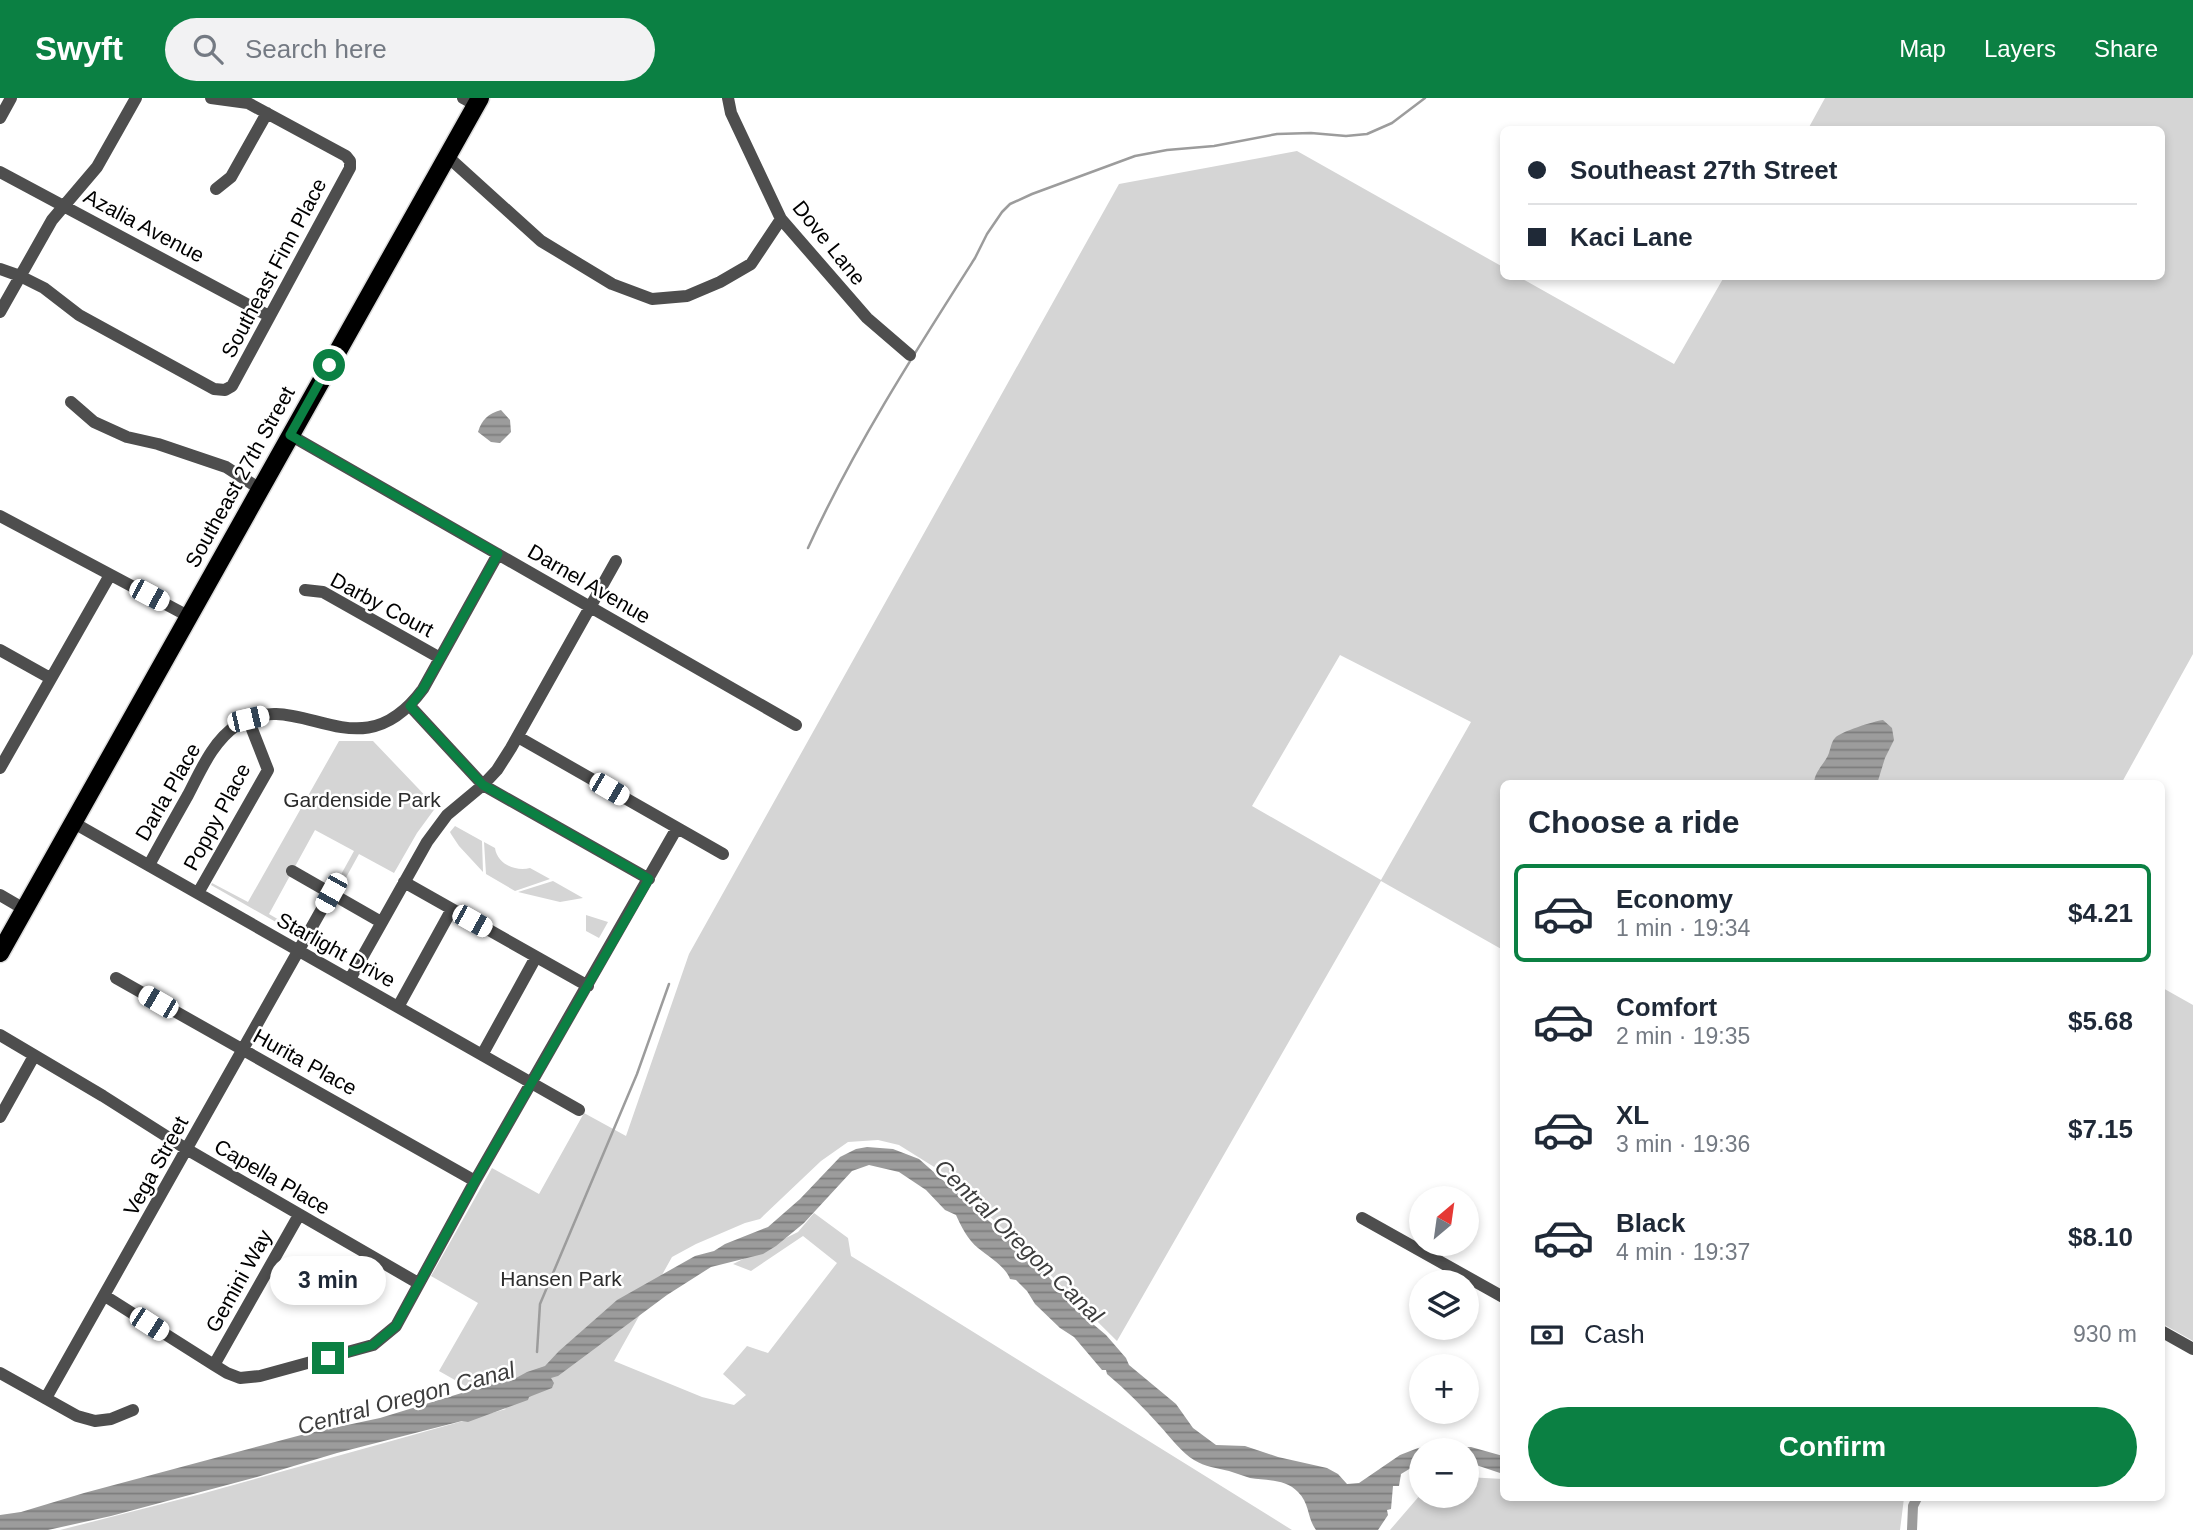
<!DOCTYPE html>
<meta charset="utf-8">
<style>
body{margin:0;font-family:Helvetica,sans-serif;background:#f2f2f3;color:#1f2937;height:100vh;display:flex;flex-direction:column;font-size:26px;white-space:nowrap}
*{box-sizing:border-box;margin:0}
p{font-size:23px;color:#747a83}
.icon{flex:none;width:38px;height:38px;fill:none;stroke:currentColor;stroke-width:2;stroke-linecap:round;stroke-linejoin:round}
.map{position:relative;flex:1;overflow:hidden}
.sheet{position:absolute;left:1500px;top:682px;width:665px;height:721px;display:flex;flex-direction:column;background:#fff;border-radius:10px;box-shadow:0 4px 10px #0003}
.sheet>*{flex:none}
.banner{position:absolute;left:1500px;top:28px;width:665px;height:154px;border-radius:10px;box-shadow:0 4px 10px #0003;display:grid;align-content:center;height:154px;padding:0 28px;background:#fff}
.needle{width:46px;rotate:29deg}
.controls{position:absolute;left:1409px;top:1088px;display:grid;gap:14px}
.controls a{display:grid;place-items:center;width:70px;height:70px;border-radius:50%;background:#fff;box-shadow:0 4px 10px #0003;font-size:35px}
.end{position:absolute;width:32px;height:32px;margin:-16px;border:9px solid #0b8043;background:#fff;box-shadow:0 0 0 4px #fff}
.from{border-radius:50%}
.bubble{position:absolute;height:49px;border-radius:24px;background:#fff;box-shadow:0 4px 10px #0003;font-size:23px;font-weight:800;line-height:49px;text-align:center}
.car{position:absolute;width:21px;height:42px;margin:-21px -10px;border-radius:9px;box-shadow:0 0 5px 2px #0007;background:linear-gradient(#fff 24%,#345 0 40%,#fff 0 76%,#345 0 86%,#fff 0)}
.banner b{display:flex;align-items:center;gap:24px;height:66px;font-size:26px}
.banner b+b{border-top:2px solid #e0e1e3}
.banner i{width:18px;height:18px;background:#1f2937}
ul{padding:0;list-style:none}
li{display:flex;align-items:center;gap:21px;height:98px;margin:0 14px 10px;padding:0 14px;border:4px solid transparent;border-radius:10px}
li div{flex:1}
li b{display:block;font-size:26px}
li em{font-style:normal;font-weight:800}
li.on{border-color:#0b8043}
li>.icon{width:63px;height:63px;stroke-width:1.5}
h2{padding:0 28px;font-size:32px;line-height:84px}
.pay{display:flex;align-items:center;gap:18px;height:77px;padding:0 28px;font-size:26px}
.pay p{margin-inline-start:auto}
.primary-button{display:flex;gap:14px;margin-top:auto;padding:14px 28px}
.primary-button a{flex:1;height:80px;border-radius:42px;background:#0b8043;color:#fff;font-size:28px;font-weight:800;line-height:80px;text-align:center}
header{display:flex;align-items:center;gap:42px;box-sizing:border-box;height:98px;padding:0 35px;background:#0b8043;color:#fff}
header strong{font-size:33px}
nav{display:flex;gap:38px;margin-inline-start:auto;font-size:24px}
.search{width:490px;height:63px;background:#f2f2f3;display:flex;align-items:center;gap:18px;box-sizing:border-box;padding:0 24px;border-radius:38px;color:#747a83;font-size:26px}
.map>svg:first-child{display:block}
</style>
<header>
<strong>Swyft</strong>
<div class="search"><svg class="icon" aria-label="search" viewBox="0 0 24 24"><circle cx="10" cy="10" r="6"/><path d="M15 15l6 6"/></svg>Search here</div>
<nav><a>Map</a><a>Layers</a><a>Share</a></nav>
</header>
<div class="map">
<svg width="2193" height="1432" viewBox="0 0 2193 1432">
<defs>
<pattern id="water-rules" width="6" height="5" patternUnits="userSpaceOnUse" patternTransform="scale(1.75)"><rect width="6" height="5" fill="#9c9c9c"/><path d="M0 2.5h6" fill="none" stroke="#7d7d7d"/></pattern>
</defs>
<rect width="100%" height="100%" fill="#fff"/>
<path fill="#d5d5d5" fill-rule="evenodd" d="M1825,0h368v556l-72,130h-618v166l-122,-69 -264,460 -104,-103 -74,-68 -40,-25 -21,-5 -30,2 -27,19 -61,58 -15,4 -49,21 -24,13 -58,104 88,36 32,8 12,-10 -23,-21 24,-28 21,7 69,-90 -34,-27 -52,35 -18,-7 65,-32 16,-19 34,25 3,18 441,274h-1232l141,-36 305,-85 -67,-38 39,-68 -47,-27 61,-108 47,26 45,-81 42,23 63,-182 430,-770 178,-33 206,116v9l16,1 155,87 50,-87 437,-1v-146l-353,-1zM1340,557l131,67 -90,158 -129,-74z
M339,643h34l63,66 -19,26 -23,40 -35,-19 -21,38 -5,-3 21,-38 -39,-21 -46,84 29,17 -1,3 -86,-49 1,-2 36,19z
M455,728l27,15 1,31 -24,-26 -8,-12 -1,-2z
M484,744l11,6c2,16 21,24 35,20l20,11 -35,12 -29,-17z
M553,783l30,17 -23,4 -42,-10z
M586,817l22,7 -9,16 -13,-7z
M2161,889l32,18v336l-32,-18z
M1467,1379l36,2v19h401l-4,32h-510l31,-36v2h45z"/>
<path fill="url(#water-rules)" d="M501,312l9,10 1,12 -11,11 -9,-1 -13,-10c4,-13 10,-18 23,-22z
M1883,622l9,8 2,12 -9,18 -8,26h-63c0,-10 7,-17 12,-25 5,-7 4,-16 9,-21 5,-6 39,-17 48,-18z
M867,1049l26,2 26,10 105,93 20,19 30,37 32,27 20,23 3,7 47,39 17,24 23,17 29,1 33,11 49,11 11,6 9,10 12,-1 41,-28 18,-7 9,-1 13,3 7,-3h24l32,9v18l-36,-12 -1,-11h-45v15l-10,2 -10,6 -2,12h-6l-2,23 -4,1 1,5 -10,15h-62c-9,-12 -6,-26 -18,-38 -13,-14 -32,-11 -48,-14 -7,-2 -14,-5 -21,-7 -12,-3 -24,-4 -35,-11 -12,-7 -24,-23 -34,-34 -16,-18 -34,-36 -53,-52l-1,-4h-4l-28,-33 -14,-9 -25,-24 -8,-13 -11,-11 -6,-1c-4,-12 -22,-23 -32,-31 -10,-8 -17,-22 -22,-33l-11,-5 -19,-20 -27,-18 -30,-7 -17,6 -48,52 -28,23 -13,8 -52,13 -44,28 -109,81 -7,2 3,5 -2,5 -23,9 -1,3 -60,22 -6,-1 -125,32 -80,24 -146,39 -63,14h-48v-15l21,-3 63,-19 221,-59 75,-16 98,-30 38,-10 11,-6 18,-6 14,-15 58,-51 78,-44 19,-5 11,-7 43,-17 32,-28 40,-42 16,-8z"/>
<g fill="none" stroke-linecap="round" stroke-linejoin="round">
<path stroke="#9c9c9c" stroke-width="2.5" d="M808,450c46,-101 107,-196 167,-290l12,-24 15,-22 8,-8 22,-10 103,-38 32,-6 47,-4 63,-12 34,-1 35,3 21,-2 25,-11 33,-25
M537,1254l3,-48 97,-230 32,-90"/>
<path stroke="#9c9c9c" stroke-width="10" d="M1912,1432l1,-24 4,-8"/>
<g stroke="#dbdbdb" stroke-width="21">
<path id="primary" d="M0,855l480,-855"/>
</g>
<path stroke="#4e4e4e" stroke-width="12" d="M463,0l13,7
M728,0l3,15 50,106 86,99 43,37
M0,20l11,-20
M447,58l94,85 71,43 40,15 35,-3 33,-14 31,-18 30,-45
M0,74l269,144
M216,91l15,-12 36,-64
M0,171l20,7 24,12 35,27 135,74 11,1 7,-4 118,-218v-7l-4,-5 -98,-53 -37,-5
M0,214l52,-92 45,-53 39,-69
M71,304l23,20 33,15 31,7 68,23 34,22
M290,337l506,290
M0,418l188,100
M305,492l18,2 117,66
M0,552l50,28
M410,608l73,79 166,94
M518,639l205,117
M0,670l110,-193
M74,725l505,287
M149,767c13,-24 26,-47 39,-70 13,-25 25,-54 49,-70 62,-41 121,52 186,-36l75,-135
M292,773l89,51
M404,784l184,104
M198,795l70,-123 -20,-51
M0,797l24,14
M116,880l359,203
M350,881l77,-137 20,-27 36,-30 14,-15 14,-22 105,-187
M398,909l54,-98
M0,937l103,61 85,54 230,133
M482,957l54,-98
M0,1019l34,-61
M1362,1120l141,79
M105,1198l109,69 13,8 13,5 20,-2 113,-31 23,-19 79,-145 202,-353
M2161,1233l32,18
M214,1267l85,-150
M0,1275l77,43 18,5 16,-2 22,-9
M46,1300l285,-505"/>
<use href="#primary" stroke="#000" stroke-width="18"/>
</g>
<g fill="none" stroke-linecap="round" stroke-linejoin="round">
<path stroke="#0b8043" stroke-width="9" d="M328,1260l45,-13 23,-19 79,-145 174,-302 -166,-94 -73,-79 13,-17 75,-135 -208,-119 39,-70"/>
</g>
<g text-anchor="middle" stroke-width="5" stroke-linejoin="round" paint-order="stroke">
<g font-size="21" fill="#000" stroke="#fff">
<text transform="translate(144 128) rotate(28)" y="7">Azalia Avenue</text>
<text transform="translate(829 145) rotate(51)" y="7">Dove Lane</text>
<text transform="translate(274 170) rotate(-62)" y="7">Southeast Finn Place</text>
<text transform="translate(240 379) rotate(-61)" y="7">Southeast 27th Street</text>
<text transform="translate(589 486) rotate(30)" y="7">Darnel Avenue</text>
<text transform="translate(382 507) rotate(28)" y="7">Darby Court</text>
<text transform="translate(168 694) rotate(-60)" y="7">Darla Place</text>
<text transform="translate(217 719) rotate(-62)" y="7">Poppy Place</text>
<text transform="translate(336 852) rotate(29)" y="7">Starlight Drive</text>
<text transform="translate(305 964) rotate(29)" y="7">Hurita Place</text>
<text transform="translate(156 1068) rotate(-61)" y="7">Vega Street</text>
<text transform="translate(272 1079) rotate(30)" y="7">Capella Place</text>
<text transform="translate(239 1183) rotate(-61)" y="7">Gemini Way</text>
</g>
<g font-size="21" fill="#2c2c2c" stroke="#fff">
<text x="362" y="709">Gardenside Park</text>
<text x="561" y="1188">Hansen Park</text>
</g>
<g font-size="23" font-style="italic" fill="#3d3d3d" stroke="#fff">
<text transform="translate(1019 1143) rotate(44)" y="8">Central Oregon Canal</text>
<text transform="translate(406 1300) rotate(-15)" y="8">Central Oregon Canal</text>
</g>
</g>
</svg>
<div class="controls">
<a><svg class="needle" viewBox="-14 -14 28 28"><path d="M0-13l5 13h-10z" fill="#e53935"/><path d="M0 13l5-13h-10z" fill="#747a83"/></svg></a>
<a><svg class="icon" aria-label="layers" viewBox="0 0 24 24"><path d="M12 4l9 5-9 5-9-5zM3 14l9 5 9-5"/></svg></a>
<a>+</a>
<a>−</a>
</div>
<i class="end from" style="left:329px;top:267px"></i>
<i class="end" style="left:328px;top:1260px"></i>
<div class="bubble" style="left:270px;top:1158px;width:116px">3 min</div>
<i class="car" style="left:149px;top:497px;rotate:118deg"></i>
<i class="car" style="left:248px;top:621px;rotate:77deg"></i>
<i class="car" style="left:609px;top:691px;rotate:120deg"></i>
<i class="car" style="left:331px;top:795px;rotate:209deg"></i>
<i class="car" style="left:472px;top:823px;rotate:119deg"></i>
<i class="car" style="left:158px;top:904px;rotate:300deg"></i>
<i class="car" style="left:149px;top:1226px;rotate:123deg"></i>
<div class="banner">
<b><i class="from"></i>Southeast 27th Street</b>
<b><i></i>Kaci Lane</b>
</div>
<section class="sheet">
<h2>Choose a ride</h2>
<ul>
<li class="on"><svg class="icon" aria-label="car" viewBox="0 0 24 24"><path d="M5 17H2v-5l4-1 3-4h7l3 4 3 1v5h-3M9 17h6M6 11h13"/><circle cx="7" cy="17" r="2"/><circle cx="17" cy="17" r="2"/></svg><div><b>Economy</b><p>1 min · 19:34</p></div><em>$4.21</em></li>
<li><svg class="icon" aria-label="car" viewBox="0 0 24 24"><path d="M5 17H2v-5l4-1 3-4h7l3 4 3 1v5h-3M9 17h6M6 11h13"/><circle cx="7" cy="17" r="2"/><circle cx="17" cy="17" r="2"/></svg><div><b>Comfort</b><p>2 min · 19:35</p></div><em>$5.68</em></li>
<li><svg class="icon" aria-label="car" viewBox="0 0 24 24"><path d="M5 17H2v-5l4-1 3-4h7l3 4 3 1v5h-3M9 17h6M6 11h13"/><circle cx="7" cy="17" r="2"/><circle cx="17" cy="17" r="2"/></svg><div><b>XL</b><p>3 min · 19:36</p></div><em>$7.15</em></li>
<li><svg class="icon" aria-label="car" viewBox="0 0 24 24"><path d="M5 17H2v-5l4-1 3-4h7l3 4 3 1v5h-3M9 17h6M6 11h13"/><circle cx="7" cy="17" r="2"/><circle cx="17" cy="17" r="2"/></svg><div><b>Black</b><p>4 min · 19:37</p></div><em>$8.10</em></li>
</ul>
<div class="pay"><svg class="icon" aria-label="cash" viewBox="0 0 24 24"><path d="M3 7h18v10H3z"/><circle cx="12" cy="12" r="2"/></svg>Cash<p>930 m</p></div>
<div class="primary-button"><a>Confirm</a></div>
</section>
</div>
